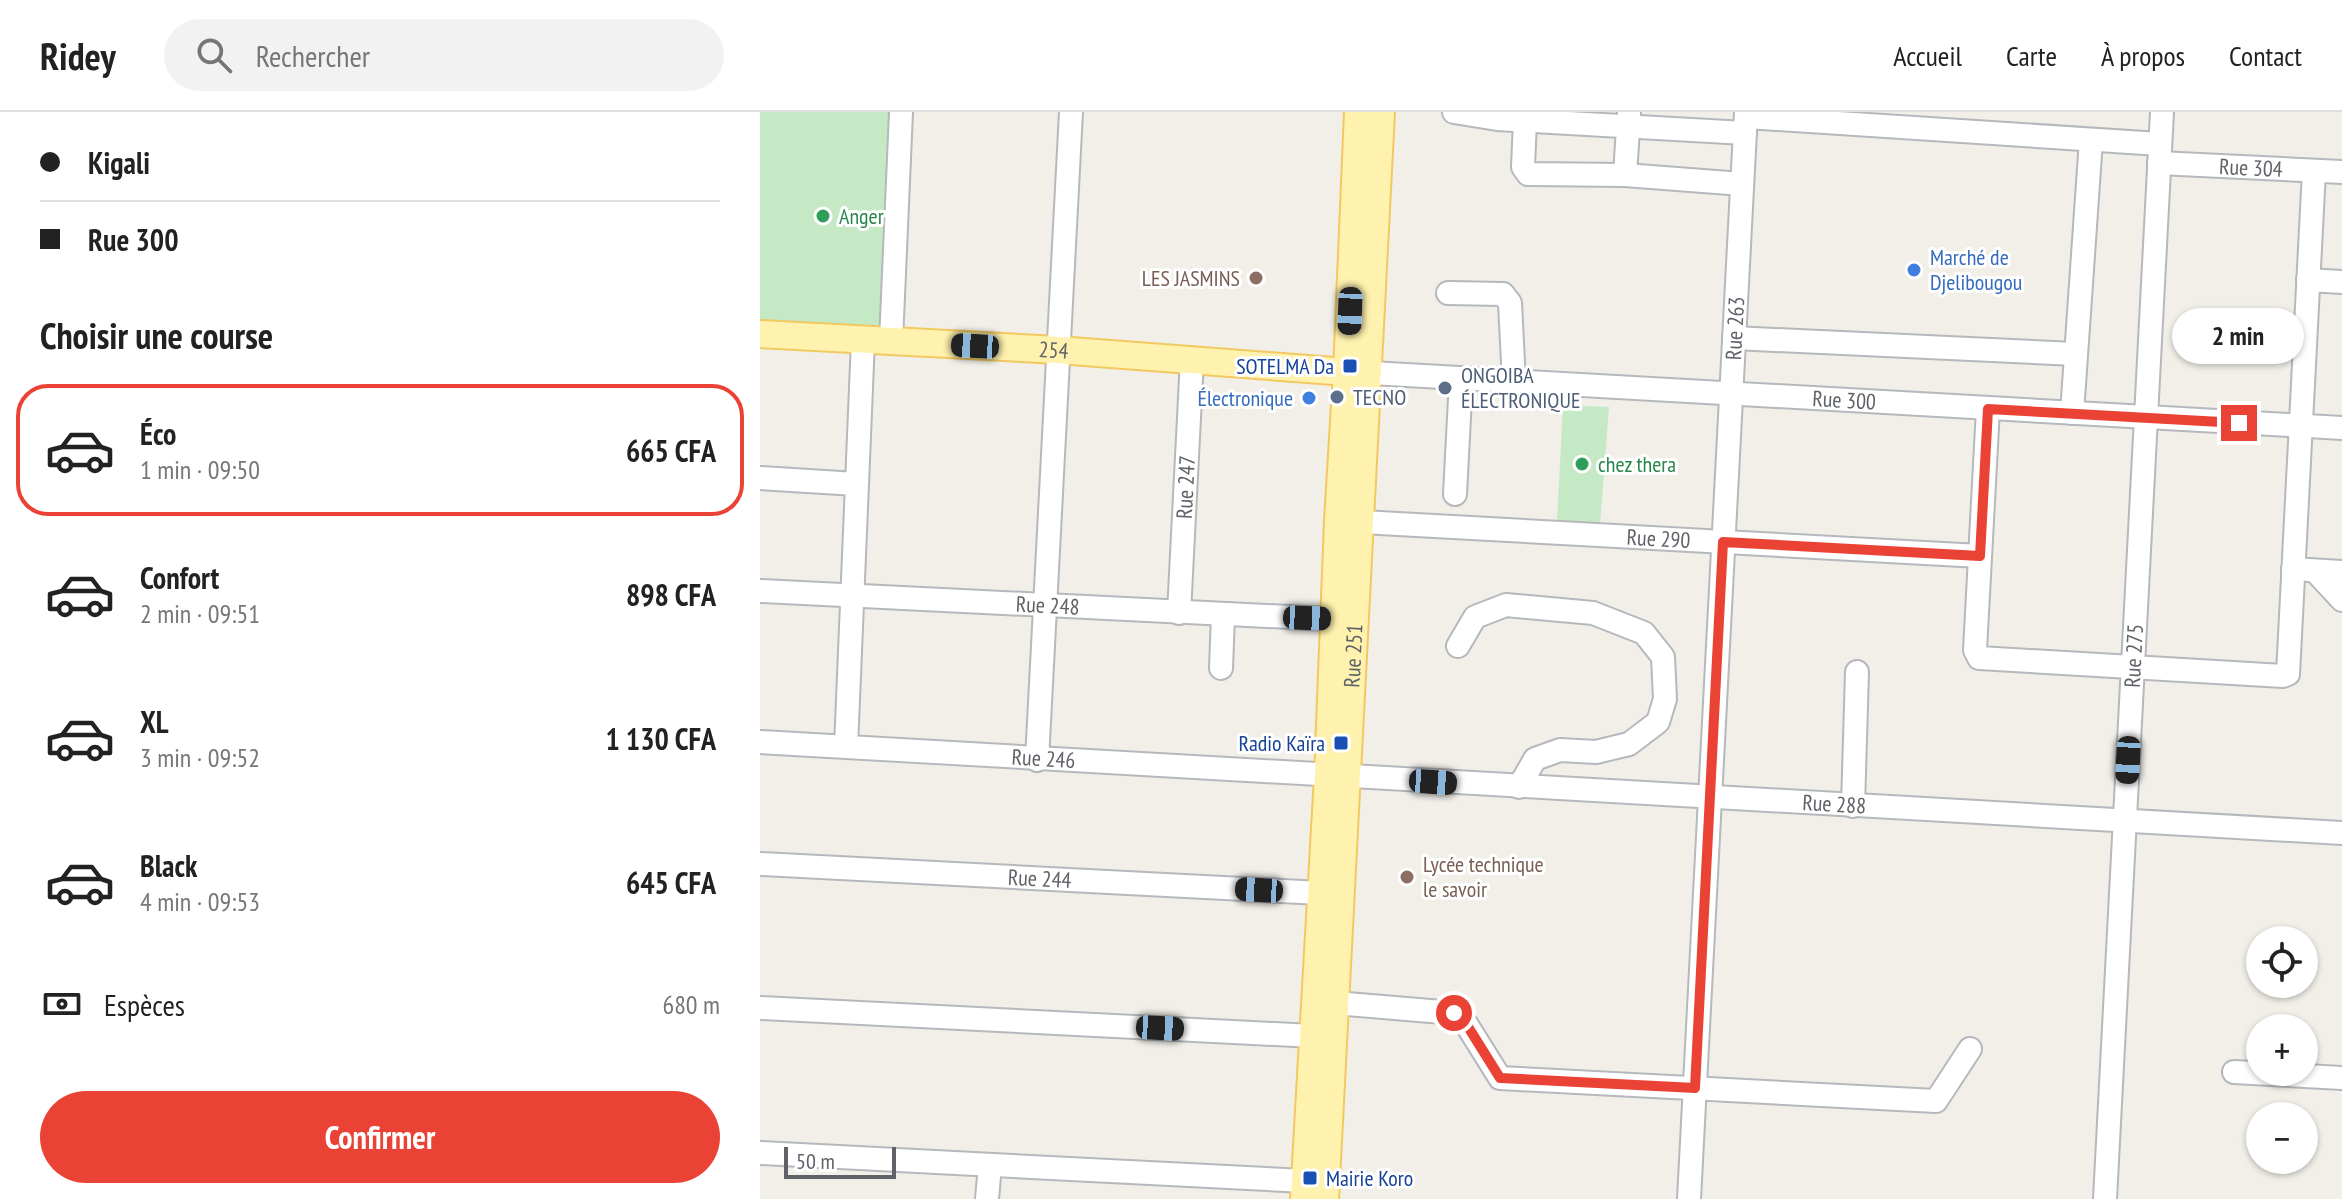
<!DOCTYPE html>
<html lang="fr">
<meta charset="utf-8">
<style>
body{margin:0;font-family:"PT Sans Narrow",sans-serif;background:#f2f2f2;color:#222;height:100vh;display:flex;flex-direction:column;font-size:30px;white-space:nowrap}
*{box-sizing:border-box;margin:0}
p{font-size:26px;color:#767676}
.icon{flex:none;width:44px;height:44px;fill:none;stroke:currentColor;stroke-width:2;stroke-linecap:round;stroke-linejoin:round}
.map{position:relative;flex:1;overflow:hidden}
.details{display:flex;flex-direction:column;background:#fff;width:760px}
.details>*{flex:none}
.hud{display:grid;align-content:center;height:176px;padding:0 40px;background:#fff}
.buttons{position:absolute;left:1486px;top:814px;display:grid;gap:16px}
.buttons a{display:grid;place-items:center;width:72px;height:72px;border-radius:50%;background:#fff;box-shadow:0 2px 6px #0004;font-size:40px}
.scale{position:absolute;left:24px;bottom:20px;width:112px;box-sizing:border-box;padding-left:8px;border:4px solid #5f6368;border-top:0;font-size:22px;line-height:28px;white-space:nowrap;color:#5f6368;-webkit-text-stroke:6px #fff;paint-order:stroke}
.end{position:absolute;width:36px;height:36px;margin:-18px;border:10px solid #ea4335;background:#fff;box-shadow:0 0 0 4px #fff}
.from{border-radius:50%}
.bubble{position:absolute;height:56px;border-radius:28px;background:#fff;box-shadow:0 2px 6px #0004;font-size:26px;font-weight:700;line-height:56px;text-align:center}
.car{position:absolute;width:24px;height:48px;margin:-24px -12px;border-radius:10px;box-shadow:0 0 6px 2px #0007;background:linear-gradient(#222 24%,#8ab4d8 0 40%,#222 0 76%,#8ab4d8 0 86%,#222 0)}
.hud b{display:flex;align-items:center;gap:28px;height:76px;font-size:30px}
.hud b+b{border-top:2px solid #e0e0e0}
.hud i{width:20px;height:20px;background:#222}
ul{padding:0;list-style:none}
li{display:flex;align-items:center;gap:24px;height:132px;margin:0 16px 12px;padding:0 24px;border:4px solid transparent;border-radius:32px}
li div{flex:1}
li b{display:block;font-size:30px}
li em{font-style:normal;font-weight:700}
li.on{border-color:#ea4335}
li>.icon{width:72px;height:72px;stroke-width:1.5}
h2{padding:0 40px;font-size:36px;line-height:96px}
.pay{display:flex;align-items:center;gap:20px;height:88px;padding:0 40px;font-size:30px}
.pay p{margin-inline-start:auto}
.button{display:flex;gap:16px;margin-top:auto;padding:16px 40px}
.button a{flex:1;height:92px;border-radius:48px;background:#ea4335;color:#fff;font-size:32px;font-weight:700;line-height:92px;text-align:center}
header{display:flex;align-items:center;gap:48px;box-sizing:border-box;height:112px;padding:0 40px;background:#fff;border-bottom:2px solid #e0e0e0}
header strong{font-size:38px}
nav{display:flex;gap:44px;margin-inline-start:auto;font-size:28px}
.search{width:560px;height:72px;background:#f2f2f2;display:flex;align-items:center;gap:20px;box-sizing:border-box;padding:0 28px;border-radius:44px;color:#767676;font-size:30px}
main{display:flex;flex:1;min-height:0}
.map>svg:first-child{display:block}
</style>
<header>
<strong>Ridey</strong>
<div class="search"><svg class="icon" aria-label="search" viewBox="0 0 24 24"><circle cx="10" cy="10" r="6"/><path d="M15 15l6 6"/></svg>Rechercher</div>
<nav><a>Accueil</a><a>Carte</a><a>À propos</a><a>Contact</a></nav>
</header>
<main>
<section class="details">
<div class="hud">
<b><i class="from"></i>Kigali</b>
<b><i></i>Rue 300</b>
</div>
<h2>Choisir une course</h2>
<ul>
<li class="on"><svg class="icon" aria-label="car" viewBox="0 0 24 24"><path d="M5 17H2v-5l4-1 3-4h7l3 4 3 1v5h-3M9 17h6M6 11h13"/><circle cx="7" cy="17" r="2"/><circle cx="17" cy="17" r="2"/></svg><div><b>Éco</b><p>1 min · 09:50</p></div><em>665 CFA</em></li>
<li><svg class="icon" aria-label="car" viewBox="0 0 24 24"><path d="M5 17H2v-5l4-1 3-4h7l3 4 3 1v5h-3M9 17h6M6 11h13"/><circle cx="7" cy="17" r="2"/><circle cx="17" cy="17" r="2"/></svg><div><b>Confort</b><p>2 min · 09:51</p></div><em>898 CFA</em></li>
<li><svg class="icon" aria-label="car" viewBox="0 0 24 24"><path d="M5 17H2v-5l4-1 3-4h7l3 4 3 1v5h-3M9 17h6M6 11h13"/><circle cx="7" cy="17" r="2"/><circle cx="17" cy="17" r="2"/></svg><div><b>XL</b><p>3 min · 09:52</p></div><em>1 130 CFA</em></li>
<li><svg class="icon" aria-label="car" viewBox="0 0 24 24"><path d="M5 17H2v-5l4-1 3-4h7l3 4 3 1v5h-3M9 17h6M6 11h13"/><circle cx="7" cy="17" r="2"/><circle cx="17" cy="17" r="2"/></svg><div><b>Black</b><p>4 min · 09:53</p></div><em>645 CFA</em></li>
</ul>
<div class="pay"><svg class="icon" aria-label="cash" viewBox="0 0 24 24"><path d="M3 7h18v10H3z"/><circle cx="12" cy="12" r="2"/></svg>Espèces<p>680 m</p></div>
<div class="button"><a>Confirmer</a></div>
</section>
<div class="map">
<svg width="1582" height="1087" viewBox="0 0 1582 1087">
<rect width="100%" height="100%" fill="#f1efe8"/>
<path fill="#c5e8c5" d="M0,0h130l-10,215 -120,-6z
M803,293l46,2 -9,118 -43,-3z"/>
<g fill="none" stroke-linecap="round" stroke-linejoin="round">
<g stroke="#b5b8bc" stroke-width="26">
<g id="minor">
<path d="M694,0l43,7 248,14"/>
<path d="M986,5l414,27"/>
<path d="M765,8l-2,47 5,7 97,1 117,9"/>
<path id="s1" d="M1399,51l183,9"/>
<path d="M865,63l4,-62"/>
<path d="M1548,168l34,2"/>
<path d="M688,181l55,1 7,9 4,79"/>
<path d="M974,226l341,16"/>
<path d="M131,230l10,-230"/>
<path id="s2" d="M593,260l989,56"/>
<path d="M1228,297l-13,241 4,8 304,18 5,-2 26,-503"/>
<path d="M1312,301l19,-273"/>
<path d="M0,366l96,6"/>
<path d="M695,382l6,-115"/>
<path id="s3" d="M583,409l637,35"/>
<path d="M1533,457l49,3"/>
<path d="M1555,459l27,29"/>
<path id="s4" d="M0,479l590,29"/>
<path id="s5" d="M419,501l13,-254"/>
<path d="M698,534l17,-29 31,-12 87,8 51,20 19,24 2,42 -7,23 -29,22 -33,8 -36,-2 -25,9 -16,28"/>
<path d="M461,556l2,-53"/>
<path id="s6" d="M0,630l1582,91"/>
<path d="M86,635l17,-407"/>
<path d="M277,648l34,-648"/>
<path d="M1093,694l4,-134"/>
<path id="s7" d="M0,752l561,29"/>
<path d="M575,891l119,10 11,9 35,56 436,23 34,-52"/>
<path d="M0,896l553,28"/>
<path d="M1474,960l108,6"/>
<path d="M0,1041l544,28"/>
<path d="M227,1087l3,-34"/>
<path id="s8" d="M929,1087l57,-1087"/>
<path id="s9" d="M1345,1087l57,-1087"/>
</g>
</g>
<g stroke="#f2c960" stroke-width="30">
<g id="major">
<path id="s10" d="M0,222l298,16 289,22"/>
<path d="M544,1087l24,-423 10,-255 9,-149 11,-260"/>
<path id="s11" d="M565,1087l56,-1087"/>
</g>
</g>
<use href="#minor" stroke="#fff" stroke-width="22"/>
<use href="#major" stroke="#fff2af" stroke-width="26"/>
</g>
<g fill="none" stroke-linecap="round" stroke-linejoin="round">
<path stroke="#ea4335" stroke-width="10" d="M694,901l11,9 35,56 195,10 28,-546 257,14 8,-147 251,14"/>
</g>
<g fill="#2e9e5b" stroke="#fff" stroke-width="3">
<circle cx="63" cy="104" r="8"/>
<circle cx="822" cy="352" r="8"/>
</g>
<g fill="#3f7fe0" stroke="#fff" stroke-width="3">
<circle cx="1154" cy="158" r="8"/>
<circle cx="549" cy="286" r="8"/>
</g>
<g fill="#8d6e63" stroke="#fff" stroke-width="3">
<circle cx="496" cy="166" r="8"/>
<circle cx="647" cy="765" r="8"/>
</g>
<g fill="#1a4fb4" stroke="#fff" stroke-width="3">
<rect x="582" y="246" width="16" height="16" rx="4"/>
<rect x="573" y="623" width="16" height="16" rx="4"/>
<rect x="542" y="1058" width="16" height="16" rx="4"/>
</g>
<g fill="#5c6f8a" stroke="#fff" stroke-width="3">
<circle cx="685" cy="276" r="8"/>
<circle cx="577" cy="285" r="8"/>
</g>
<g text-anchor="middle" stroke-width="6" stroke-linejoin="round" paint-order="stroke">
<g font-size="22" fill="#5f6368" stroke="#fff">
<text dy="8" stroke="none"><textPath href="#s1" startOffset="92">Rue 304</textPath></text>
<text dy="8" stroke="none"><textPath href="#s8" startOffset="872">Rue 263</textPath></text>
<text dy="8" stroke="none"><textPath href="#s10" startOffset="294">254</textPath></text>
<text dy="8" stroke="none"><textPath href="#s2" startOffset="492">Rue 300</textPath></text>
<text dy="8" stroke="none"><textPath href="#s5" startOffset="126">Rue 247</textPath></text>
<text dy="8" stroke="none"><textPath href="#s3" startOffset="316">Rue 290</textPath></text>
<text dy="8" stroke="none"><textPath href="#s4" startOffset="288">Rue 248</textPath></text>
<text dy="8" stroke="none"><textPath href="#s11" startOffset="544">Rue 251</textPath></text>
<text dy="8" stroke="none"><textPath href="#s9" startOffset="544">Rue 275</textPath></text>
<text dy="8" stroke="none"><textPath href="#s6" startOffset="284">Rue 246</textPath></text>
<text dy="8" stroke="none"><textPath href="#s6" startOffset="1076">Rue 288</textPath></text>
<text dy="8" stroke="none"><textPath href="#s7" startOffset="280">Rue 244</textPath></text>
</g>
<g font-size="22" fill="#27864d" stroke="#fff" text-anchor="start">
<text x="79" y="112">Anger</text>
<text x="838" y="360">chez thera</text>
</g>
<g font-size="22" fill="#366cbe" stroke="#fff" text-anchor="start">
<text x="1170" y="153">Marché de<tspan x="1170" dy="25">Djelibougou</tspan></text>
<text x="533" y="294" text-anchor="end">Électronique</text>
</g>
<g font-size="22" fill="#785e54" stroke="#fff" text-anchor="end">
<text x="480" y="174">LES JASMINS</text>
<text x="663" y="760" text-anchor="start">Lycée technique<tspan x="663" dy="25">le savoir</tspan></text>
</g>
<g font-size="22" fill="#164399" stroke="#fff" text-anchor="end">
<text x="574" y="262">SOTELMA Da</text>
<text x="565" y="639">Radio Kaïra</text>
<text x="566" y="1074" text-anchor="start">Mairie Koro</text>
</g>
<g font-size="22" fill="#4e5e75" stroke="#fff" text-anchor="start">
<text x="701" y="271">ONGOIBA<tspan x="701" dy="25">ÉLECTRONIQUE</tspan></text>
<text x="593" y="293">TECNO</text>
</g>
</g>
</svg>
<div class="buttons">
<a><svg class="icon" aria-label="locate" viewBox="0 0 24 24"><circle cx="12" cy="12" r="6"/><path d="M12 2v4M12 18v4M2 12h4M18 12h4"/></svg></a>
<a>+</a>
<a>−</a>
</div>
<div class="scale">50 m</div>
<i class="end from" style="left:694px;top:901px"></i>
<i class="end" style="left:1479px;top:311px"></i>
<div class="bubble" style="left:1412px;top:196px;width:132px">2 min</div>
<i class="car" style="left:590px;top:199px;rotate:182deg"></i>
<i class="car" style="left:215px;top:234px;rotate:273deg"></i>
<i class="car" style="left:547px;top:506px;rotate:92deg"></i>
<i class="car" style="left:1368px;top:648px;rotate:183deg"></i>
<i class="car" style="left:673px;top:670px;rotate:94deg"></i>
<i class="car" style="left:499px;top:778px;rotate:273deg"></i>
<i class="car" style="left:400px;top:916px;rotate:93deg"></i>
</div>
</main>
